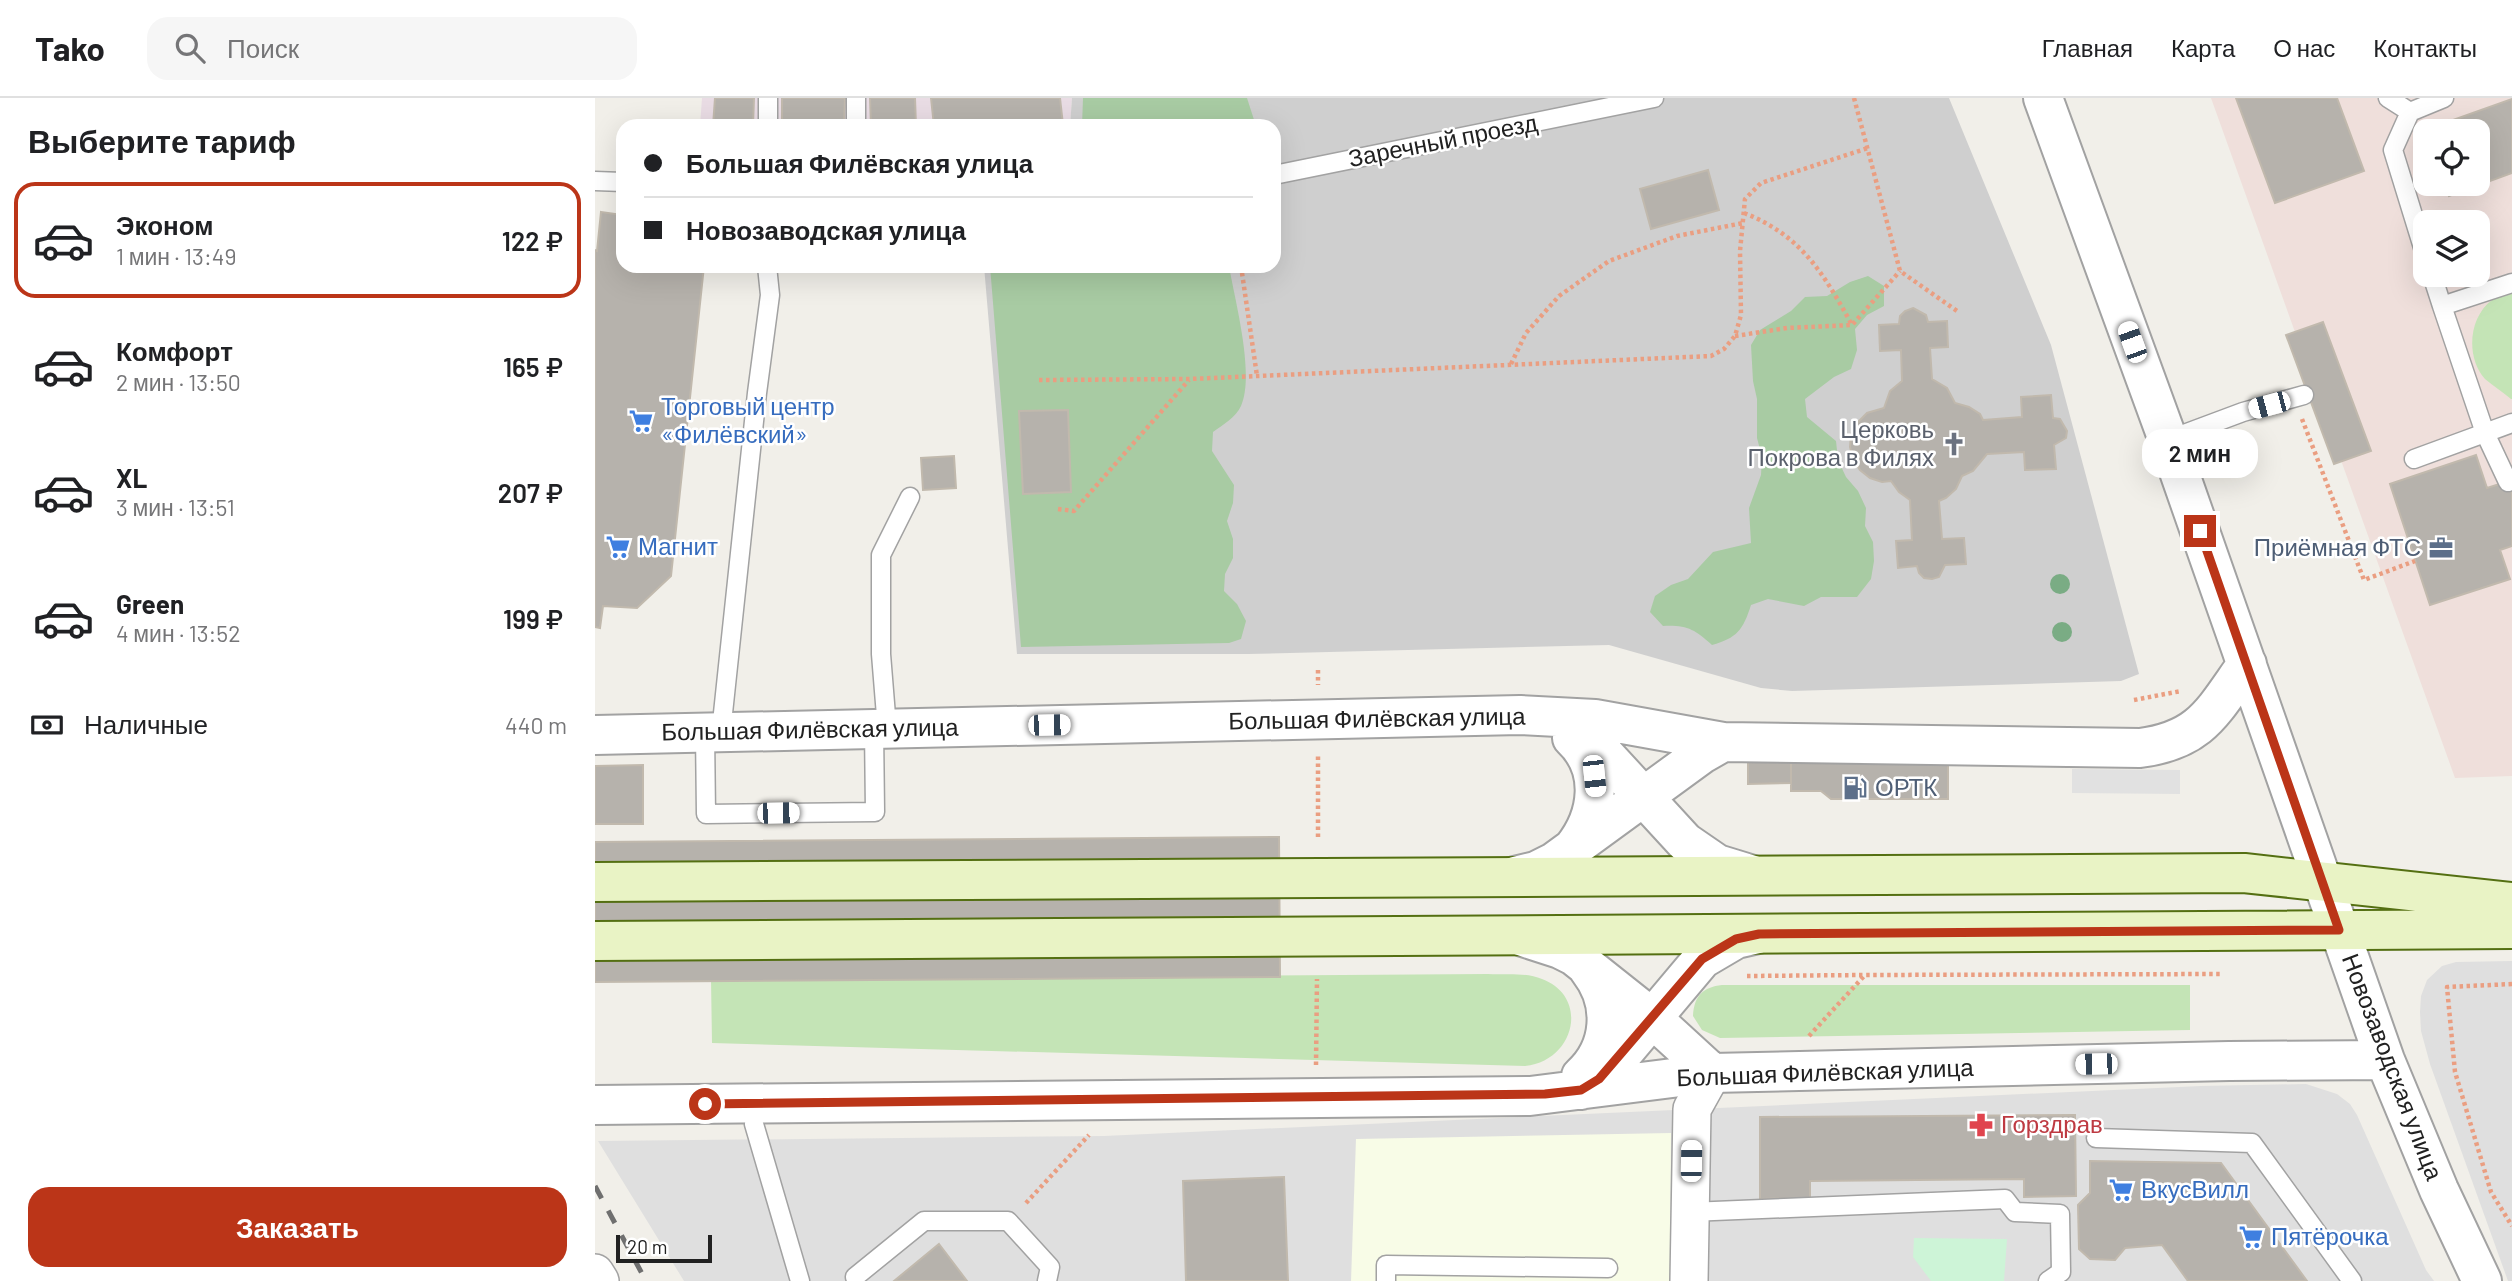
<!DOCTYPE html>
<html lang="ru">
<meta charset="utf-8">
<style>
body{margin:0;font-family:Barlow,sans-serif;background:#f6f6f6;color:#202124;height:100vh;display:flex;flex-direction:column;font-size:26px;white-space:nowrap}
*{box-sizing:border-box;margin:0}
p{font-size:23px;color:#757577}
.icon{flex:none;width:38px;height:38px;fill:none;stroke:currentColor;stroke-width:2;stroke-linecap:round;stroke-linejoin:round}
.map{position:relative;flex:1;overflow:hidden}
.details{display:flex;flex-direction:column;background:#fff;width:595px}
.details>*{flex:none}
.guide{position:absolute;left:21px;top:21px;width:665px;height:154px;border-radius:21px;box-shadow:0 7px 28px #0002;display:grid;align-content:center;height:154px;padding:0 28px;background:#fff}
.controls{position:absolute;left:1818px;top:21px;display:grid;gap:14px}
.controls a{display:grid;place-items:center;width:77px;height:77px;border-radius:14px;background:#fff;box-shadow:0 7px 28px #0002;font-size:35px}
.scale{position:absolute;left:21px;bottom:18px;width:96px;box-sizing:border-box;padding-left:7px;border:4px solid #212121;border-top:0;font-size:19px;line-height:24px;white-space:nowrap;color:#212121;-webkit-text-stroke:5px #fff;paint-order:stroke}
.end{position:absolute;width:32px;height:32px;margin:-16px;border:9px solid #bb3518;background:#fff;box-shadow:0 0 0 4px #fff}
.from{border-radius:50%}
.bubble{position:absolute;height:49px;border-radius:21px;background:#fff;box-shadow:0 7px 28px #0002;font-size:23px;font-weight:600;line-height:49px;text-align:center}
.car{position:absolute;width:21px;height:42px;margin:-21px -10px;border-radius:9px;box-shadow:0 0 5px 2px #0007;background:linear-gradient(#fff 24%,#345 0 40%,#fff 0 76%,#345 0 86%,#fff 0)}
.guide b{display:flex;align-items:center;gap:24px;height:66px;font-size:26px}
.guide b+b{border-top:2px solid #e0e0e0}
.guide i{width:18px;height:18px;background:#202124}
ul{padding:0;list-style:none}
li{display:flex;align-items:center;gap:21px;height:116px;margin:0 14px 10px;padding:0 14px;border:4px solid transparent;border-radius:21px}
li div{flex:1}
li b{display:block;font-size:26px}
li em{font-style:normal;font-weight:600}
li.current{border-color:#bb3518}
li>.icon{width:63px;height:63px;stroke-width:1.5}
h2{padding:0 28px;font-size:32px;line-height:84px}
.pay{display:flex;align-items:center;gap:18px;height:77px;padding:0 28px;font-size:26px}
.pay p{margin-inline-start:auto}
.cta{display:flex;gap:14px;margin-top:auto;padding:14px 28px}
.cta a{flex:1;height:80px;border-radius:21px;background:#bb3518;color:#fff;font-size:28px;font-weight:600;line-height:80px;text-align:center}
header{display:flex;align-items:center;gap:42px;box-sizing:border-box;height:98px;padding:0 35px;background:#fff;border-bottom:2px solid #e0e0e0}
header strong{font-size:33px}
nav{display:flex;gap:38px;margin-inline-start:auto;font-size:24px}
.search{width:490px;height:63px;background:#f6f6f6;display:flex;align-items:center;gap:18px;box-sizing:border-box;padding:0 24px;border-radius:21px;color:#757577;font-size:26px}
main{display:flex;flex:1;min-height:0}
.map>svg:first-child{display:block}
</style>
<header>
<strong>Tako</strong>
<div class="search"><svg class="icon" aria-label="search" viewBox="0 0 24 24"><circle cx="10" cy="10" r="6"/><path d="M15 15l6 6"/></svg>Поиск</div>
<nav><a>Главная</a><a>Карта</a><a>О нас</a><a>Контакты</a></nav>
</header>
<main>
<section class="details">
<h2>Выберите тариф</h2>
<ul>
<li class="current"><svg class="icon" aria-label="car" viewBox="0 0 24 24"><path d="M5 17H2v-5l4-1 3-4h7l3 4 3 1v5h-3M9 17h6M6 11h13"/><circle cx="7" cy="17" r="2"/><circle cx="17" cy="17" r="2"/></svg><div><b>Эконом</b><p>1 мин · 13:49</p></div><em>122 ₽</em></li>
<li><svg class="icon" aria-label="car" viewBox="0 0 24 24"><path d="M5 17H2v-5l4-1 3-4h7l3 4 3 1v5h-3M9 17h6M6 11h13"/><circle cx="7" cy="17" r="2"/><circle cx="17" cy="17" r="2"/></svg><div><b>Комфорт</b><p>2 мин · 13:50</p></div><em>165 ₽</em></li>
<li><svg class="icon" aria-label="car" viewBox="0 0 24 24"><path d="M5 17H2v-5l4-1 3-4h7l3 4 3 1v5h-3M9 17h6M6 11h13"/><circle cx="7" cy="17" r="2"/><circle cx="17" cy="17" r="2"/></svg><div><b>XL</b><p>3 мин · 13:51</p></div><em>207 ₽</em></li>
<li><svg class="icon" aria-label="car" viewBox="0 0 24 24"><path d="M5 17H2v-5l4-1 3-4h7l3 4 3 1v5h-3M9 17h6M6 11h13"/><circle cx="7" cy="17" r="2"/><circle cx="17" cy="17" r="2"/></svg><div><b>Green</b><p>4 мин · 13:52</p></div><em>199 ₽</em></li>
</ul>
<div class="pay"><svg class="icon" aria-label="cash" viewBox="0 0 24 24"><path d="M3 7h18v10H3z"/><circle cx="12" cy="12" r="2"/></svg>Наличные<p>440 m</p></div>
<div class="cta"><a>Заказать</a></div>
</section>
<div class="map">
<svg width="1917" height="1183" viewBox="0 0 1917 1183">
<rect width="100%" height="100%" fill="#f1efe9"/>
<path fill="#dfdfdf" d="M1917,863v320h-4l-78,-217 -9,-33 -1,-19 1,-16 6,-16 15,-14 14,-4z
M1711,986l31,10 13,10 7,11 69,155 8,11h-1750l-86,-140 506,-5 1097,-50z"/>
<path fill="#efdfdb" fill-rule="evenodd" d="M1616,0h301v678l-57,2zM1830,33h53v53h-53zM1830,124h53v53h-53z"/>
<path fill="#e9dce4" d="M107,0h370l-2,28h-370z"/>
<path fill="#f8fce7" d="M1076,1035l-1,148h-319l5,-142z"/>
<path fill="#cfcfcf" d="M477,0h877l102,247 88,329 -18,7 -329,10 -31,-3 -152,-43 -361,9h-231l-33,-388h290v-140h-204z"/>
<path fill="#c4e4b6" d="M1917,194v107h-1c-8,-7 -18,-13 -26,-20 -19,-21 -17,-61 7,-79 5,-4 14,-6 20,-8z
M893,876c17,1 38,-2 54,5 48,18 33,82 -17,87l-813,-23 -1,-64z
M1127,887h468v45l-470,8 -18,-8 -9,-14c1,-20 10,-29 29,-31z"/>
<path fill="#a8cba3" d="M488,0h164l9,28h-174z
M395,168h239c6,35 26,108 12,140 -5,11 -18,19 -28,26l-1,19 22,34 -1,18 -6,18 6,18v19l-8,16 -1,17 13,13 9,17 -5,18 -12,4 -208,4z
M1273,178l16,10v20l-17,9 -12,14 2,21 -6,19 -17,8 -29,22 2,18 29,24 2,19 8,17 12,14 8,17 -1,18 8,16 1,19 -3,18 -14,18h-36l-17,9 -36,-7 -17,6c-8,25 -14,33 -39,40 -18,-16 -25,-20 -49,-19l-13,-14 5,-16 16,-11 17,-6 25,-27 38,-9 -2,-35 12,-33 1,-18 -5,-19v-39l-4,-18 -2,-36 9,-15 31,-19 14,-14 22,-1 23,-14z"/>
<path fill="#cdf4d7" d="M1319,1140l93,1 -3,42h-73l-18,-24z"/>
<path fill="#e1e1e1" d="M1477,671l108,1v24l-108,-1z"/>
<path fill="#b6b2ac" stroke="#c1b9ad" stroke-width="2" d="M120,0h39l-1,28h-40z
M187,0h63l-1,28h-62z
M275,0h45l1,28h-45z
M336,0h129l3,27 -129,1z
M1641,0h101l27,73 -89,32z
M1917,1v74l-63,23 -5,-12h34v-53l-53,1v-2z
M1113,72l11,40 -68,19 -11,-40z
M6,114l22,3v51h81l-33,310 -34,32 -34,-2 -3,22 -5,-1v-377l2,1z
M1318,210l13,7 2,7 19,-1 1,26 -18,1 2,31 15,9 8,15 14,4 11,7 3,6 39,-3 -1,-20 30,-2 2,23 7,1 7,12 -1,7 -12,7 2,24 -31,1 -1,-18 -37,2 -14,17 -11,5 -6,13 -10,9 -7,3 3,38 22,-1 2,26 -21,1 -6,12 -7,2 -8,-1 -5,-5 -2,-7 -19,2 -2,-27 16,-1 -2,-40 -11,-8 -8,-11 -9,1 -12,-4 -10,-8 -7,-11 -3,-12 1,-13 6,-11 10,-10 17,-5 6,-17 12,-10 -1,-31 -21,1 -1,-26 20,-1 1,-8 5,-5z
M1728,224l48,129 -37,13 -48,-129z
M473,312l3,82 -48,2 -4,-83z
M1881,357l11,33 25,-8v66l-12,4 10,29 -80,26 -40,-121z
M359,358l2,32 -33,2 -2,-32z
M1196,658v27l-43,1v-27z
M1196,665h157v36h-117l-10,-8h-30z
M48,667v59h-48v-58z
M684,739l1,140 -685,5v-140z
M1480,1017l1,81 -52,1v-18l-214,2v17l-50,1v-82z
M1495,1063l131,2 86,118h-119l-26,-36 -37,3 -10,12 -25,-1 -11,-10 -1,-44 12,-12z
M689,1079l4,104h-102l-3,-100z
M344,1146l28,37h-73z"/>
<g fill="none" stroke-linecap="round" stroke-linejoin="round">
<g stroke="#a2a2a2" stroke-width="21">
<path id="service" d="M173,0v28
M1793,0l22,14
M261,28v-28
M679,77l380,-77
M0,83l28,1
M1830,156l-32,-104 17,-38 34,-14
M1837,177l10,31
M1573,342l75,-28 61,-17
M1819,361l98,-36
M1913,384l-23,-49 -43,-127 70,-23
M292,630l-6,-74v-99l29,-58
M110,634l1,82 169,-2 -1,-84
M126,634l36,-339 13,-98 -3,-29
M159,1026l46,157
M1501,1040l156,5 100,138
M1095,1114l315,-13 10,13 45,2 1,58 -13,9
M260,1179l69,-56h84l42,46 -3,14
M791,1183v-16l222,3"/>
</g>
<g stroke="#a2a2a2" stroke-width="40">
<path id="minor" d="M0,1175l5,8
M1094,1183l3,-172 20,-36"/>
</g>
<g stroke="#a2a2a2" stroke-width="42">
<path id="tertiary" d="M1448,0l125,342 217,620 54,130 43,91
M976,620l114,124 32,22 36,11
M0,637l925,-20 75,4 128,23 417,6c62,-8 73,-37 107,-84
M977,640c33,31 27,77 1,110
M920,778l21,-5 18,-9 148,-108 21,-12
M928,839l37,12 14,7 78,62 60,55
M986,978c31,-28 34,-73 8,-106
M986,992l12,-6 14,-12 95,-113 34,-20 22,-5
M0,1007l935,-9 182,-23 517,-12 156,-1"/>
</g>
<g stroke="#546f12" stroke-width="42">
<path id="secondary" d="M0,784l1649,-9 268,29
M0,843l1917,-12"/>
</g>
<path stroke="#ea9e81" stroke-width="4.5" stroke-dasharray="3.5 3.5" stroke-linecap="butt" d="M1259,0l46,173 57,40
M1149,115c57,22 80,61 108,112
M646,168l16,110
M1140,238l52,-8 65,-3 48,-54
M916,266l15,-31 33,-37 50,-35 68,-25 66,-13
M444,282l151,-1 521,-23 13,-7 11,-13 6,-21 -1,-64 5,-52 16,-16 107,-35
M1707,321l62,161 51,-19
M463,411l16,2 115,-131
M723,572v15
M1539,602l47,-9
M723,739v-84
M1152,878l117,-1
M1917,886l-65,3 8,85 36,120 21,34
M1214,938l56,-61 358,-1
M721,967l1,-86
M431,1105l63,-68"/>
<use href="#service" stroke="#fff" stroke-width="18"/>
<use href="#minor" stroke="#fff" stroke-width="37"/>
<use href="#tertiary" stroke="#fff" stroke-width="38"/>
<use href="#secondary" stroke="#e9f3c5" stroke-width="38"/>
<path stroke="#6f6f6f" stroke-width="5" stroke-dasharray="14 14" stroke-linecap="butt" d="M0,1088l51,95"/>
</g>
<g fill="#7aac84">
<circle cx="1465" cy="486" r="10"/>
<circle cx="1467" cy="534" r="10"/>
</g>
<g fill="none" stroke-linecap="round" stroke-linejoin="round">
<path stroke="#bb3518" stroke-width="9" d="M110,1006l840,-10 36,-4 18,-11 103,-120 34,-20 23,-5 580,-4 -139,-399"/>
</g>
<defs>
<g id="supermarket-bare" transform="scale(1.89)"><path d="M-6-5.5h2.5l.6 2H6L4.5 2H-2.5L-4.4-4H-6ZM-1.5 3.2a1.3 1.3 0 1 0 .1 0ZM3 3.2a1.3 1.3 0 1 0 .1 0Z" fill="#3f7fe0" stroke="#fff" stroke-width="2.5" paint-order="stroke"/></g>
<g id="church-bare" transform="scale(1.89)"><path d="M-1.2-6h2.4v3.5h3.3v2.4h-3.3V6h-2.4V-.1h-3.3v-2.4h3.3Z" fill="#6b7280" stroke="#fff" stroke-width="2.5" paint-order="stroke"/></g>
<g id="office-bare" transform="scale(1.89)"><path d="M-6-3h4V-5.5h4V-3h4V5H-6ZM-1-4.5V-3h2v-1.5ZM-6 0V1H6V0Z" fill="#5c6f8a" stroke="#fff" stroke-width="2.5" paint-order="stroke"/></g>
<g id="fuel-bare" transform="scale(1.89)"><path d="M-5.5-6h7V0h2V4h1.3V-2.5L3-4.5l.8-.8L6-3V5H2.5V1h-1V6h-7ZM-4.2-4.7v3.2H.2V-4.7Z" fill="#5c6f8a" stroke="#fff" stroke-width="2.5" paint-order="stroke"/></g>
<g id="pharmacy-bare" transform="scale(1.89)"><path d="M-2-6h4v4h4v4h-4v4h-4v-4h-4v-4h4Z" fill="#e0444e" stroke="#fff" stroke-width="2.5" paint-order="stroke"/></g>
</defs>
<g fill-rule="evenodd">
<use href="#supermarket-bare" x="46" y="323"/>
<use href="#church-bare" x="1359" y="346"/>
<use href="#supermarket-bare" x="23" y="449"/>
<use href="#office-bare" x="1846" y="450"/>
<use href="#fuel-bare" x="1260" y="690"/>
<use href="#pharmacy-bare" x="1386" y="1027"/>
<use href="#supermarket-bare" x="1526" y="1092"/>
<use href="#supermarket-bare" x="1656" y="1139"/>
</g>
<g text-anchor="middle" stroke-width="5" stroke-linejoin="round" paint-order="stroke">
<g font-size="24" fill="#212121" stroke="#fff">
<text transform="translate(848 43) rotate(-11)" y="8">Заречный проезд</text>
<text transform="translate(782 621) rotate(-1)" y="8">Большая Филёвская улица</text>
<text transform="translate(215 632) rotate(-1)" y="8">Большая Филёвская улица</text>
<text transform="translate(1797 969) rotate(69)" y="8">Новозаводская улица</text>
<text transform="translate(1230 975) rotate(-2)" y="8">Большая Филёвская улица</text>
</g>
<g font-size="24" fill="#366cbe" stroke="#fff" text-anchor="start">
<text x="66" y="317">Торговый центр<tspan x="66" dy="28">«Филёвский»</tspan></text>
<text x="43" y="457">Магнит</text>
<text x="1546" y="1100">ВкусВилл</text>
<text x="1676" y="1147">Пятёрочка</text>
</g>
<g font-size="24" fill="#5b616d" stroke="#fff" text-anchor="end">
<text x="1339" y="340">Церковь<tspan x="1339" dy="28">Покрова в Филях</tspan></text>
</g>
<g font-size="24" fill="#4e5e75" stroke="#fff" text-anchor="end">
<text x="1826" y="458">Приёмная ФТС</text>
<text x="1280" y="698" text-anchor="start">ОРТК</text>
</g>
<g font-size="24" fill="#be3a42" stroke="#fff" text-anchor="start">
<text x="1406" y="1035">Горздрав</text>
</g>
</g>
</svg>
<div class="controls">
<a><svg class="icon" aria-label="locate" viewBox="0 0 24 24"><circle cx="12" cy="12" r="6"/><path d="M12 2v4M12 18v4M2 12h4M18 12h4"/></svg></a>
<a><svg class="icon" aria-label="layers" viewBox="0 0 24 24"><path d="M12 4l9 5-9 5-9-5zM3 14l9 5 9-5"/></svg></a>
</div>
<div class="scale">20 m</div>
<i class="end from" style="left:110px;top:1006px"></i>
<i class="end" style="left:1605px;top:433px"></i>
<div class="bubble" style="left:1547px;top:331px;width:116px">2 мин</div>
<i class="car" style="left:1537px;top:244px;rotate:340deg"></i>
<i class="car" style="left:1674px;top:307px;rotate:255deg"></i>
<i class="car" style="left:454px;top:627px;rotate:89deg"></i>
<i class="car" style="left:999px;top:678px;rotate:174deg"></i>
<i class="car" style="left:183px;top:715px;rotate:89deg"></i>
<i class="car" style="left:1501px;top:966px;rotate:269deg"></i>
<i class="car" style="left:1096px;top:1063px;rotate:1deg"></i>
<div class="guide">
<b><i class="from"></i>Большая Филёвская улица</b>
<b><i></i>Новозаводская улица</b>
</div>
</div>
</main>
